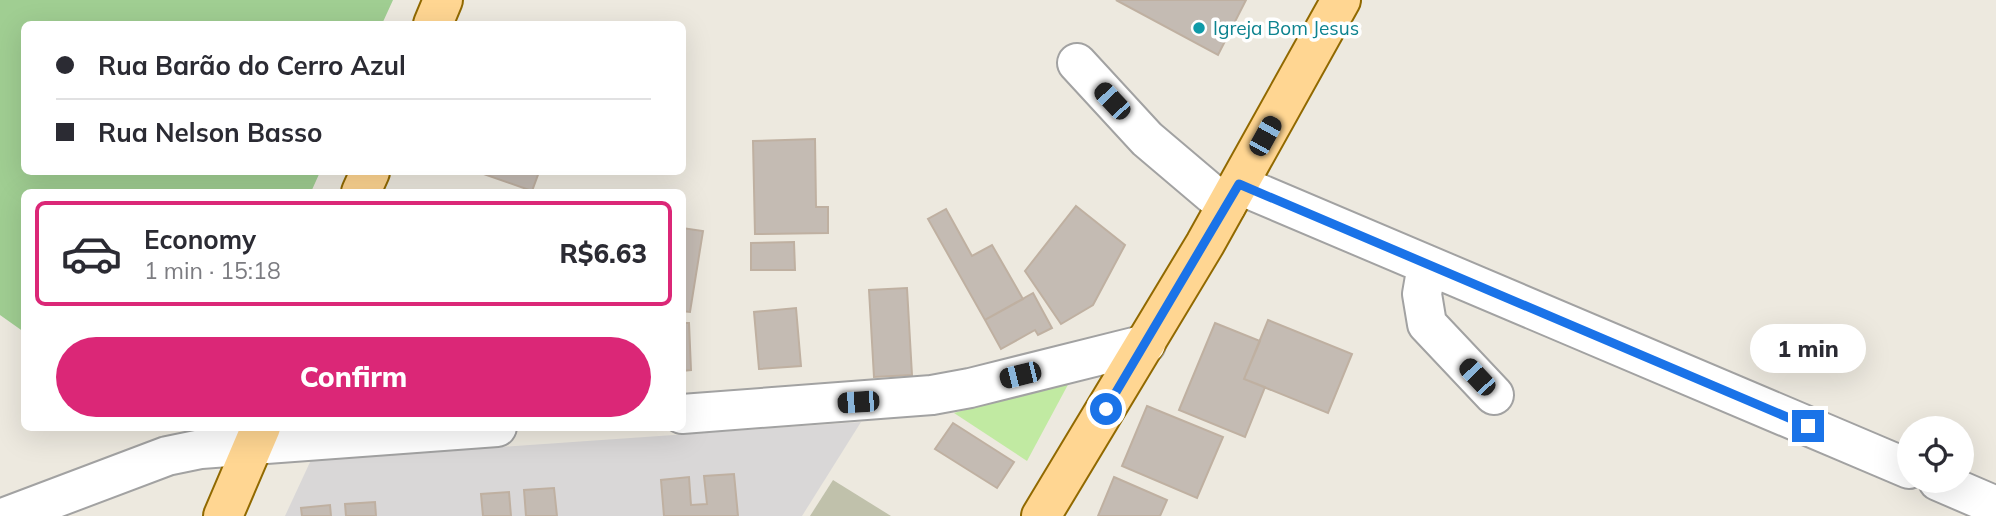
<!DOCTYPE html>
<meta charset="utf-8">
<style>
body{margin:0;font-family:Mulish,sans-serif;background:#f2f2f3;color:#2b2b33;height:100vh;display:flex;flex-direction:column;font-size:26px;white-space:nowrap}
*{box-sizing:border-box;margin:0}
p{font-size:23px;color:#7c7c81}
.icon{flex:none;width:38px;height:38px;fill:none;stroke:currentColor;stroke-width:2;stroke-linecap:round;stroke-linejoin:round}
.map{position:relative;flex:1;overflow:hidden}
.panel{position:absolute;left:21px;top:189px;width:665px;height:242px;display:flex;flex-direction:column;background:#fff;border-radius:10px;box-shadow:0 7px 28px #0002}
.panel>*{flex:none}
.guide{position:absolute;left:21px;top:21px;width:665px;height:154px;border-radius:10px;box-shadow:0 7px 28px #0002;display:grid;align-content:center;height:154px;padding:0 35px;background:#fff}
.buttons{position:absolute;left:1897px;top:416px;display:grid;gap:14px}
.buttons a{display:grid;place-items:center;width:77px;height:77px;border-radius:50%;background:#fff;box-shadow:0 7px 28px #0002;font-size:35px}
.end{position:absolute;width:32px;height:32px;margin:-16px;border:9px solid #1a73e8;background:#fff;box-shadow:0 0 0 4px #fff}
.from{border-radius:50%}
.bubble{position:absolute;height:49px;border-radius:24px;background:#fff;box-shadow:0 7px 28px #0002;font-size:23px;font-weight:800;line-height:49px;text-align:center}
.car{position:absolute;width:21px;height:42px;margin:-21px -10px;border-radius:9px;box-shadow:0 0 5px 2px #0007;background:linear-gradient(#222 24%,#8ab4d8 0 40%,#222 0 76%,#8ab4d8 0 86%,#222 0)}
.guide b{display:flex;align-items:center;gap:24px;height:66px;font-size:26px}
.guide b+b{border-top:2px solid #e1e1e2}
.guide i{width:18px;height:18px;background:#2b2b33}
ul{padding:12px 0 0;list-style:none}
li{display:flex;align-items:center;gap:21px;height:105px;margin:0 14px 10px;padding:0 21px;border:4px solid #e1e1e2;border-radius:10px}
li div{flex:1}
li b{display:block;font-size:26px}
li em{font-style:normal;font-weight:800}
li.current{border-color:#db2777}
li>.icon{width:63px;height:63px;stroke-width:1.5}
.button{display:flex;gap:14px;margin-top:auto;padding:14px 35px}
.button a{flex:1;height:80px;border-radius:42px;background:#db2777;color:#fff;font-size:28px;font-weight:800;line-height:80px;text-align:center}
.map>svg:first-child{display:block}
</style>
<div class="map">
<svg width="1996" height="516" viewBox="0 0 1996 516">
<rect width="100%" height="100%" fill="#ede9df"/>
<path fill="#d9d7d7" d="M861,422l-59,94h-517l26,-56z"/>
<path fill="#c0c1ab" d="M833,480l58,36h-81z"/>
<path fill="#c1eaa2" d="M1071,379l-44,82 -73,-48z"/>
<path fill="#a0ce92" d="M0,0h393l-11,24h-358v148h296l-9,20h-287v140l-24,-17z"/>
<path fill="#c4bbb3" stroke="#bfb0a1" stroke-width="2" d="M1116,0h130l-28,55z
M815,139l1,68h12v26l-73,1 -2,-93z
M478,172h61l-7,19z
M1076,206l49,39 -32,60 -32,19 -36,-53z
M946,209l26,47 20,-11 31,54 -38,21 -57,-101z
M682,228l21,3 -13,81 -8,-1z
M794,242l1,28h-44v-27z
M907,288l5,87 -38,2 -5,-87z
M1033,293l19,35 -14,7 -3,-5 -34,19 -16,-29z
M796,308l5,58 -42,3 -5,-57z
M1268,320l84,34 -24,59 -84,-34z
M682,323h7l2,47 -9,1z
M1215,323l45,18 -16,38 21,8 -20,50 -66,-27z
M1147,406l76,31 -26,61 -75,-32z
M953,423l61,39 -17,26 -62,-39z
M734,474l4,42h-74l-3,-36 28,-3 2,28 16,-1 -3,-28z
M1114,477l53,23 -7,16h-62z
M554,488l3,28h-31l-2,-26z
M509,492l2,24h-28l-2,-22z
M375,502l1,14h-30l-1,-12z
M330,505l1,11h-29l-1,-8z"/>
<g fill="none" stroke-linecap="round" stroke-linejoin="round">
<g stroke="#a2a2a2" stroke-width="42">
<path id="minor" d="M1077,63l70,76 79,67
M1239,185l670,284
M1427,265l-5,29 5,30 67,71
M682,414l250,-19 38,-7 176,-44
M1938,481l58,25
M8,516l159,-60 34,-7 296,-22"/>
</g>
<g stroke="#916900" stroke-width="42">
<path id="major" d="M433,24l10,-24
M361,192l9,-20
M223,516l38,-89
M1041,516l164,-272 136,-244"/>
</g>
<use href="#minor" stroke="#fff" stroke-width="38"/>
<use href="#major" stroke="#ffd692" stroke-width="38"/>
</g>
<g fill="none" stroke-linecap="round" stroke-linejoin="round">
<path stroke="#1a73e8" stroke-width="9" d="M1106,409l133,-225 569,242"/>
</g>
<circle fill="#0f9aa8" stroke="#fff" stroke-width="2.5" cx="1199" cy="28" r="7"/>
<g text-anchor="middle" stroke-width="7" stroke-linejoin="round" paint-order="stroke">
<g font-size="19" fill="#0d838f" stroke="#fff" text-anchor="start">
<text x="1213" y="35">Igreja Bom Jesus</text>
</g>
</g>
</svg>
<div class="buttons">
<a><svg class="icon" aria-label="locate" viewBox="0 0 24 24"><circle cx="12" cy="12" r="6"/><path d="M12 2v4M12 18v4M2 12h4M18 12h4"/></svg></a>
</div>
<i class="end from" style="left:1106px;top:409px"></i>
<i class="end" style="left:1808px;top:426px"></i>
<div class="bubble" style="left:1750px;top:324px;width:116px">1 min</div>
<i class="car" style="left:1112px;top:101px;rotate:317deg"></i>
<i class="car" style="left:1265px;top:136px;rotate:29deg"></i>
<i class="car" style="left:1020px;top:375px;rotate:256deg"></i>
<i class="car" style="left:1477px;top:377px;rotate:317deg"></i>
<i class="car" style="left:858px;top:402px;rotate:266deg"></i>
<div class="guide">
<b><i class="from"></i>Rua Barão do Cerro Azul</b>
<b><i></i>Rua Nelson Basso</b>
</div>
<section class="panel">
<ul>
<li class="current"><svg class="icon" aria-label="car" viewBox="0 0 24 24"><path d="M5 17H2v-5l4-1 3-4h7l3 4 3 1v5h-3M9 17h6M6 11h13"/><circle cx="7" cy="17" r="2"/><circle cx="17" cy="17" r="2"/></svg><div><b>Economy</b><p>1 min · 15:18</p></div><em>R$6.63</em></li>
</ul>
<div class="button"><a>Confirm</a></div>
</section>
</div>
